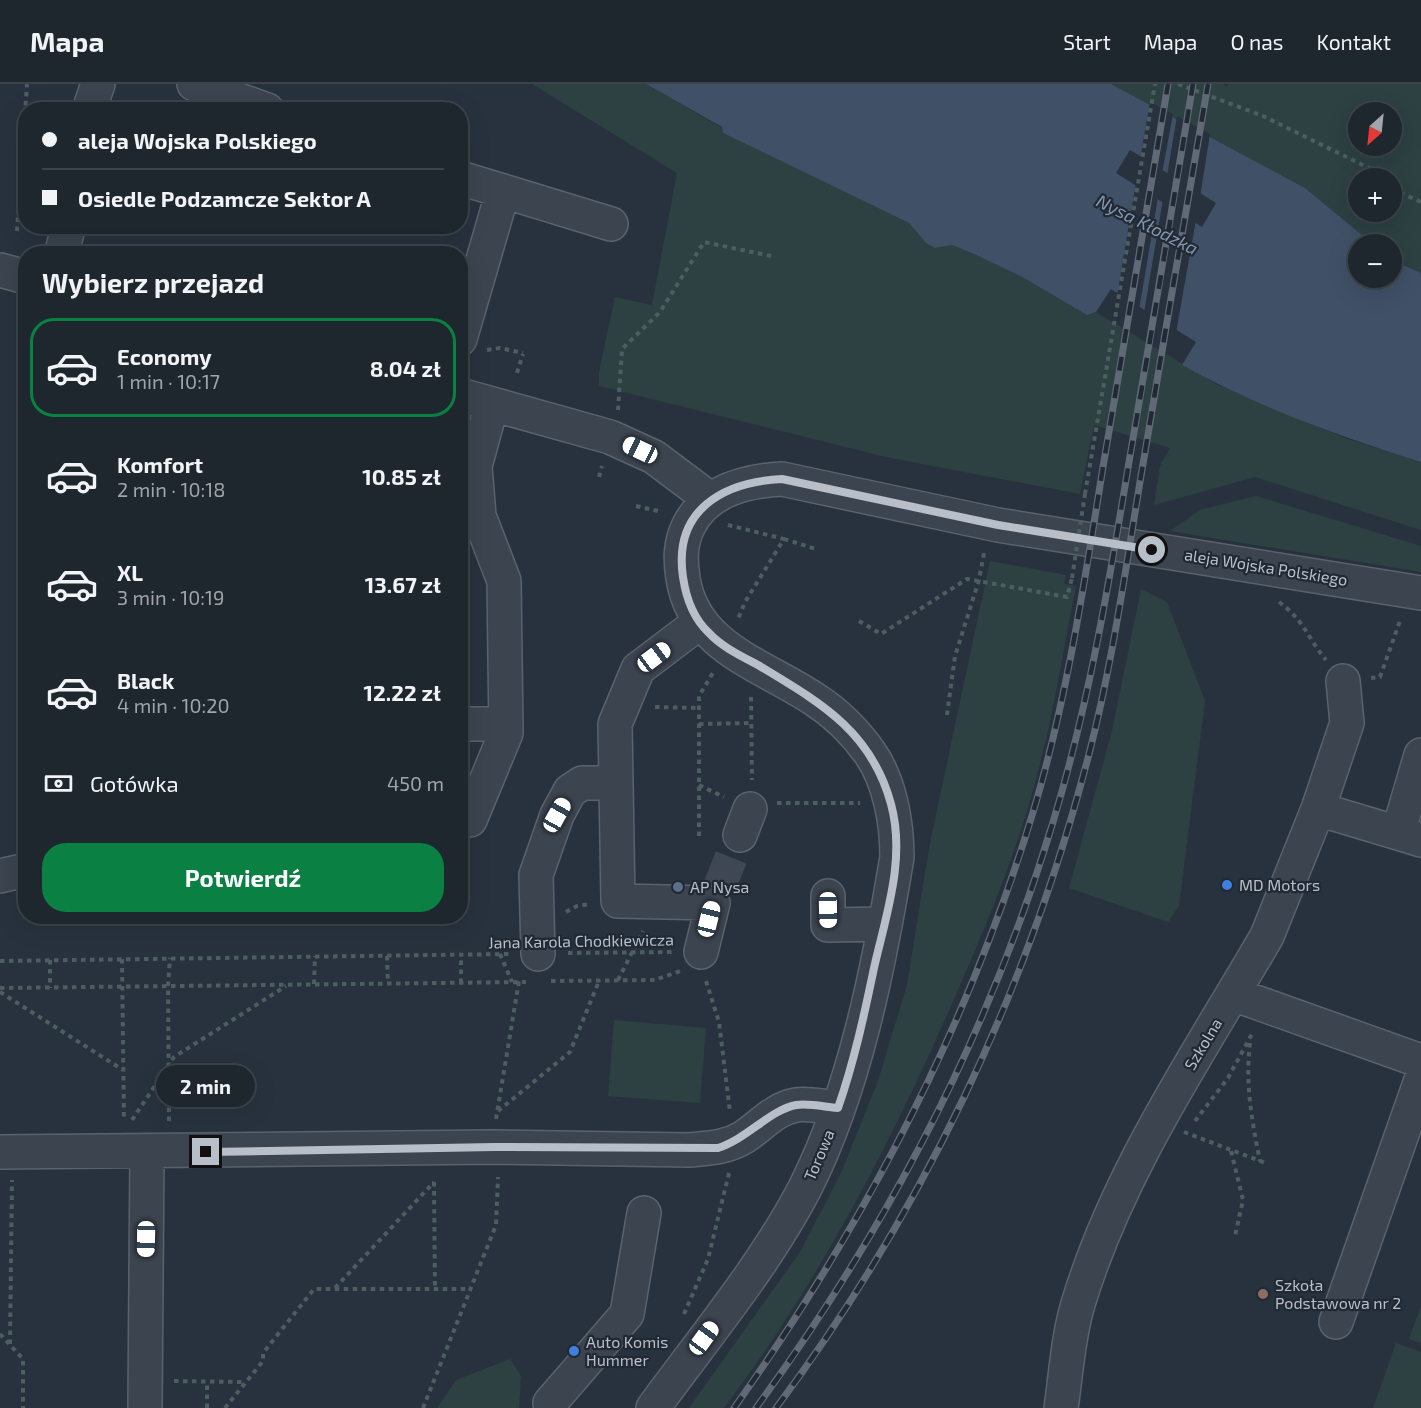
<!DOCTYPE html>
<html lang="pl">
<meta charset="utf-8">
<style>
body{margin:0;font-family:"Exo 2",sans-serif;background:#2b323a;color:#f1f3f6;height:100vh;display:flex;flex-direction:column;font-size:22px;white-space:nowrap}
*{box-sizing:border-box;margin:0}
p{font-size:20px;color:#a1a5aa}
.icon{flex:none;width:33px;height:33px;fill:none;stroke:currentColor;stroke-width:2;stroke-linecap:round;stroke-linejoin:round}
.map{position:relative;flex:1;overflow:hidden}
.panel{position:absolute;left:18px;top:162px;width:450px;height:678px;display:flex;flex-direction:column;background:#1e262e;border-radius:24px;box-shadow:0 6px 24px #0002,0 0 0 2px #3c434a}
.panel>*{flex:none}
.top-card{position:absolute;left:18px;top:18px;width:450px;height:132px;border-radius:24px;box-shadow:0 6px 24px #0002,0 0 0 2px #3c434a;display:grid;align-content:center;height:132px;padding:0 24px;background:#1e262e}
.needle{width:39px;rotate:207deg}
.buttons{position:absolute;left:1348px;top:18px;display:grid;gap:12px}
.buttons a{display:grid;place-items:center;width:54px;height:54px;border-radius:50%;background:#1e262e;box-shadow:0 6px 24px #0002,0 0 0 2px #3c434a;font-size:30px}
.end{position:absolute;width:27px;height:27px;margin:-14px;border:8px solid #b8bfc9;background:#111;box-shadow:0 0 0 3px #111}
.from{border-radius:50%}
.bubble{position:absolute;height:42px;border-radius:21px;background:#1e262e;box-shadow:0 6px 24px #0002,0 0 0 2px #3c434a;font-size:20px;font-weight:700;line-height:42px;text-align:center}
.car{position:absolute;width:18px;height:36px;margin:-18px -9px;border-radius:8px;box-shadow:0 0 4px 2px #0007;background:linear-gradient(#fff 24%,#345 0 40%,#fff 0 76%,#345 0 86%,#fff 0)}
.top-card b{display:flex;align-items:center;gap:21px;height:57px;font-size:22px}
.top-card b+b{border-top:2px solid #3c434a}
.top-card i{width:15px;height:15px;background:#f1f3f6}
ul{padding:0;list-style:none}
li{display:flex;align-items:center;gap:18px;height:99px;margin:0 12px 9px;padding:0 12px;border:3px solid transparent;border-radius:24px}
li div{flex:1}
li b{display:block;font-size:22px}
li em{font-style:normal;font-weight:700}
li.current{border-color:#0b8043}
li>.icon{width:54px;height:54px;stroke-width:1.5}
h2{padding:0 24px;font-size:27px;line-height:72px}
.pay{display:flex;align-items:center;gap:15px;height:66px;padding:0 24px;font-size:22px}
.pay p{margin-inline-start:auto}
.primary-button{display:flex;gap:12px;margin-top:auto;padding:12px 24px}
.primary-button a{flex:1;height:69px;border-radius:24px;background:#0b8043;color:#fff;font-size:24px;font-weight:700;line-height:69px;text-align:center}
header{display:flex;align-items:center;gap:36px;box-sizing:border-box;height:84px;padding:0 30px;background:#1e262e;border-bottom:2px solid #3c434a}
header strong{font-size:28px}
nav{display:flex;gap:33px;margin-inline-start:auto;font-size:21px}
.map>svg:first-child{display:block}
</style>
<header>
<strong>Mapa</strong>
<nav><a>Start</a><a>Mapa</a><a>O nas</a><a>Kontakt</a></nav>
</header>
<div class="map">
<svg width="1421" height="1324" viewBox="0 0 1421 1324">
<rect width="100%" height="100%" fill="#28323e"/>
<path fill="#2d4142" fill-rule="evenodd" d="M532,0h114l76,44 1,5 186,90 17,20 9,5 17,-3 22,9 48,23 65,38 9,-3 120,72 129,54 76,24v68l-166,-53 -101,28 6,-39 10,-18 -76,-23 -14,69 -194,-37 -287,-71v-14l16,-75 37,8 25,-132z
M1111,0h112l4,3 1,-3h193v189l-29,-13v-16h-19l-68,-56zM1359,28h33v34h-33zM1359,94h33v34h-33z
M1256,412l165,50v26l-251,-41 30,-21z
M990,477l76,14 -2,9 12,2c-12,59 -21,120 -36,178 -20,82 -55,165 -89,242 -62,141 -134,279 -227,402h-35l111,-156 41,-79 37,-92 29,-96 23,-142z
M1141,505l26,13 38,99 -26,205 -11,16 -99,-34 43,-157z
M614,936l92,8 -6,75 -92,-7z
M1421,1222v37l-12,-4z
M1396,1259l25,9v56h-48z
M510,1275l11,17 -2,32h-82l19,-28z"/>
<path fill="#405066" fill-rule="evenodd" d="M646,0h465l194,104 68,56h-14v34h33v-18l29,13v189c-82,-26 -164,-55 -239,-97l14,-23 -85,-53 -15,23 -9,3 -65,-38 -48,-23 -22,-9 -17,3 -9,-5 -17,-20 -186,-90 -1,-6zM1130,66l86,53 -14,24 -86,-54z"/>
<path fill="#28323e" d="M1150,18l23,12 -11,59 -22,-14z
M1177,32l33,18 -10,63 -33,-21z
M1136,98l22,15 -19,113 -22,-14z
M1163,115l33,21 -20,113 -32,-20z"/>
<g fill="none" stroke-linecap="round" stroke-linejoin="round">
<path stroke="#3e4753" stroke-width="33" stroke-dasharray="33 16" stroke-linecap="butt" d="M719,804l21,-53"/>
<g stroke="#5a626c" stroke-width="36">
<path id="minor" d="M194,0l73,26
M89,26l9,-26
M460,94l43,13 -43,148
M503,107l108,33
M61,170l8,-28
M0,186l26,7
M460,311l150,42 44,20 56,42
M460,382h15l4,50 25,65 2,152 -36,87h-10
M475,382l17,-62
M700,538l-62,47 -23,55 3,177 95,2 -12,49
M460,640h46
M1421,671l-23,78 23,7
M1318,725l80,24
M740,751l10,-26
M0,792l26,-6
M828,812v29l56,-1
M538,870l-2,-79 21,-60 13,-24 12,-8h33
M1233,910l188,67
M0,1068l495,-5 194,3c20,-2 37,-2 55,-13 17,-11 30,-28 52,-32 12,-2 29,2 42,3
M1336,1238l85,-242
M145,1324l2,-255
M551,1324l-1,-5 77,-89 17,-101
M653,1324c51,-70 112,-143 152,-220 50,-99 74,-222 92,-331 0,-34 -7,-75 -27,-104 -15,-21 -34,-40 -56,-54 -51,-34 -121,-52 -131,-121 -3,-19 -3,-35 6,-53 18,-35 57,-44 93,-46l216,46 423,68
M1061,1324c5,-34 7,-71 17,-104 40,-133 120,-249 189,-368l51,-127 29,-86 -4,-42"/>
</g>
<path stroke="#4c5e60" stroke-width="4" stroke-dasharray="4.5 4.5" stroke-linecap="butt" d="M1178,0l85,32 112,55 7,7
M1392,105l29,13
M17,147l10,-147
M487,266l13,-2 23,5
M517,289l6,-19
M618,326l4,-61 38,-37 44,-70 67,14
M599,393l3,-11
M1085,410l70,-410
M636,422l26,6
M728,441l56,14 -39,63 -7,17
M784,455l32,10
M1279,518c25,18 28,35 47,58
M859,537l22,13 86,-55 100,18 5,-19
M1371,594l9,-1 20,-56
M751,613l1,83
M655,623l44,1
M947,631l8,-59 24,-76 5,-27
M699,640l52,-1
M699,701l25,12
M777,719h83
M699,752v-140l15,-25
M566,828l11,-6 13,-2
M568,869l106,-1
M500,870l12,28
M387,872l1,27
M122,875l2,162
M50,876v28
M0,877l509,-7
M618,896l25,-49
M551,897l104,-1 25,-9
M706,897l13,41 11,90
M461,899v-28
M314,900l1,-28
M0,904l526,-6
M0,908l123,78
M1250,959c-5,41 2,79 10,118
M498,1027l72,-59 29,-71
M496,1035l23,-138
M132,1036l42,-63 112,-71
M169,1037l-1,-135 2,-28
M1195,1037l33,-43 25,-46
M1184,1048l84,32
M1231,1067l12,49 -8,36
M434,1098l1,107
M335,1204l99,-106
M684,1230l24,-55 21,-86
M0,1250l23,25v49
M10,1260l2,-164
M174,1297l71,1
M207,1324v-26
M225,1324l38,-47v-8l51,-64h158
M423,1324l73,-183 2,-48"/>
<use href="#minor" stroke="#3c444f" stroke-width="33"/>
<g stroke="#606a77" stroke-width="7">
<path id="rail" d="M734,1324c131,-184 235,-383 300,-599 34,-114 51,-231 70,-348 21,-125 43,-251 64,-377
M756,1324c131,-179 233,-373 297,-586 36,-118 56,-239 76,-360 22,-126 43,-252 64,-378
M776,1324c146,-195 252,-418 313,-654 23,-89 36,-181 51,-272 22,-133 45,-265 68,-398"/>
</g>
<use href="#rail" stroke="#212934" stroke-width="4.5" stroke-dasharray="14" stroke-linecap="butt"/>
<path stroke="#4c5e60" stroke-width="4" stroke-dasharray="4.5 4.5" stroke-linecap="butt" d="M1072,494l13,-84"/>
</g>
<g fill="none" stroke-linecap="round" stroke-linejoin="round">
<path stroke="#b8bfc9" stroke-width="8" d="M206,1068l289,-5 223,1c30,-10 52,-38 78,-43 13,-2 29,2 42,3 16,-46 26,-92 36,-140 12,-53 32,-109 17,-164 -20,-74 -72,-102 -133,-139 -17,-9 -36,-18 -49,-32 -16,-15 -23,-35 -26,-56 -10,-67 40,-95 99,-98l216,46 154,25"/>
</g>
<g fill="#3f7fe0" stroke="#212934" stroke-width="2">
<circle cx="1227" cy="801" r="6"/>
<circle cx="574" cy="1267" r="6"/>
</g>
<circle fill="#5c6f8a" stroke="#212934" stroke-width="2" cx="678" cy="803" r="6"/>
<circle fill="#8d6e63" stroke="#212934" stroke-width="2" cx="1263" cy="1210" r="6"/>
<g text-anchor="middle" stroke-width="4.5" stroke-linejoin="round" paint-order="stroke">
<g font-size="16" fill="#b8bfc9" stroke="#212934">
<text transform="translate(1266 483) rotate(9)" y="6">aleja Wojska Polskiego</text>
<text transform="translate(581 857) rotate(-1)" y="6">Jana Karola Chodkiewicza</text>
<text transform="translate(1203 960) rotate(-59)" y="6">Szkolna</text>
<text transform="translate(819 1071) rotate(-67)" y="6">Torowa</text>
</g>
<g font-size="16" fill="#b8bfc9" stroke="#212934" text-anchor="start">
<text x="1239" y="807">MD Motors</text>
<text x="690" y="809">AP Nysa</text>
<text x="1275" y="1207">Szkoła<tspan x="1275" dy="18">Podstawowa nr 2</tspan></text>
<text x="586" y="1264">Auto Komis<tspan x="586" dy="18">Hummer</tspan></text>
</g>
<g font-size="18" font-style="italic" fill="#8396ae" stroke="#212934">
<text transform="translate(1147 141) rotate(27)" y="6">Nysa Kłodzka</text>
</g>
</g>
</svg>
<div class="buttons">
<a><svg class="needle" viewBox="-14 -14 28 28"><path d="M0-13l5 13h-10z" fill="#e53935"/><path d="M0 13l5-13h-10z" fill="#a1a5aa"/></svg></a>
<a>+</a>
<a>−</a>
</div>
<i class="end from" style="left:1152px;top:466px"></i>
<i class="end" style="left:206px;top:1068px"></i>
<div class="bubble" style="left:156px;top:981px;width:99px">2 min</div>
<i class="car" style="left:640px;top:366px;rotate:295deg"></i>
<i class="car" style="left:654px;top:573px;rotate:53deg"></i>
<i class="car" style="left:557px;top:731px;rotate:29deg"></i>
<i class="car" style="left:828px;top:826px;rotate:179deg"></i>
<i class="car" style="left:709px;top:835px;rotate:14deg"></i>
<i class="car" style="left:146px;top:1155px;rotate:181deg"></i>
<i class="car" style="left:704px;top:1254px;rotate:36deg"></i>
<div class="top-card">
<b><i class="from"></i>aleja Wojska Polskiego</b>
<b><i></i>Osiedle Podzamcze Sektor A</b>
</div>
<section class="panel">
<h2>Wybierz przejazd</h2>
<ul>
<li class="current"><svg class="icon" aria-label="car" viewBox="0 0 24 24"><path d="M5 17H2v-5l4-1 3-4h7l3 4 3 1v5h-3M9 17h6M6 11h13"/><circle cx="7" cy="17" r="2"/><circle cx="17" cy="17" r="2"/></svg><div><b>Economy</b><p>1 min · 10:17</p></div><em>8.04 zł</em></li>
<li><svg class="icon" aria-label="car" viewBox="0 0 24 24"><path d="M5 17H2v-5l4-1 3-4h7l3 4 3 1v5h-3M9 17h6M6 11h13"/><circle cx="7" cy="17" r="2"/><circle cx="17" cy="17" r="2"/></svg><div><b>Komfort</b><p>2 min · 10:18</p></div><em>10.85 zł</em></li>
<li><svg class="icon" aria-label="car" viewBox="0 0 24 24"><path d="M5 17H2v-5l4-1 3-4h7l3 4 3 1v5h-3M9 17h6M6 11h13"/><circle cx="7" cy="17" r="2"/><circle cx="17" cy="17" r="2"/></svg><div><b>XL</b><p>3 min · 10:19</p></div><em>13.67 zł</em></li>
<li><svg class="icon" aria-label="car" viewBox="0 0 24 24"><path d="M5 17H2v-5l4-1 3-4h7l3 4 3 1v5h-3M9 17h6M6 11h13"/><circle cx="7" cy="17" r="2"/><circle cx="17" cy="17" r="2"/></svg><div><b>Black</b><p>4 min · 10:20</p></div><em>12.22 zł</em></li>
</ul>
<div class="pay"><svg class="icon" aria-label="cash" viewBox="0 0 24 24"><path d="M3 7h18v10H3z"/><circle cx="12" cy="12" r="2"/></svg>Gotówka<p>450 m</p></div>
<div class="primary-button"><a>Potwierdź</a></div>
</section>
</div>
